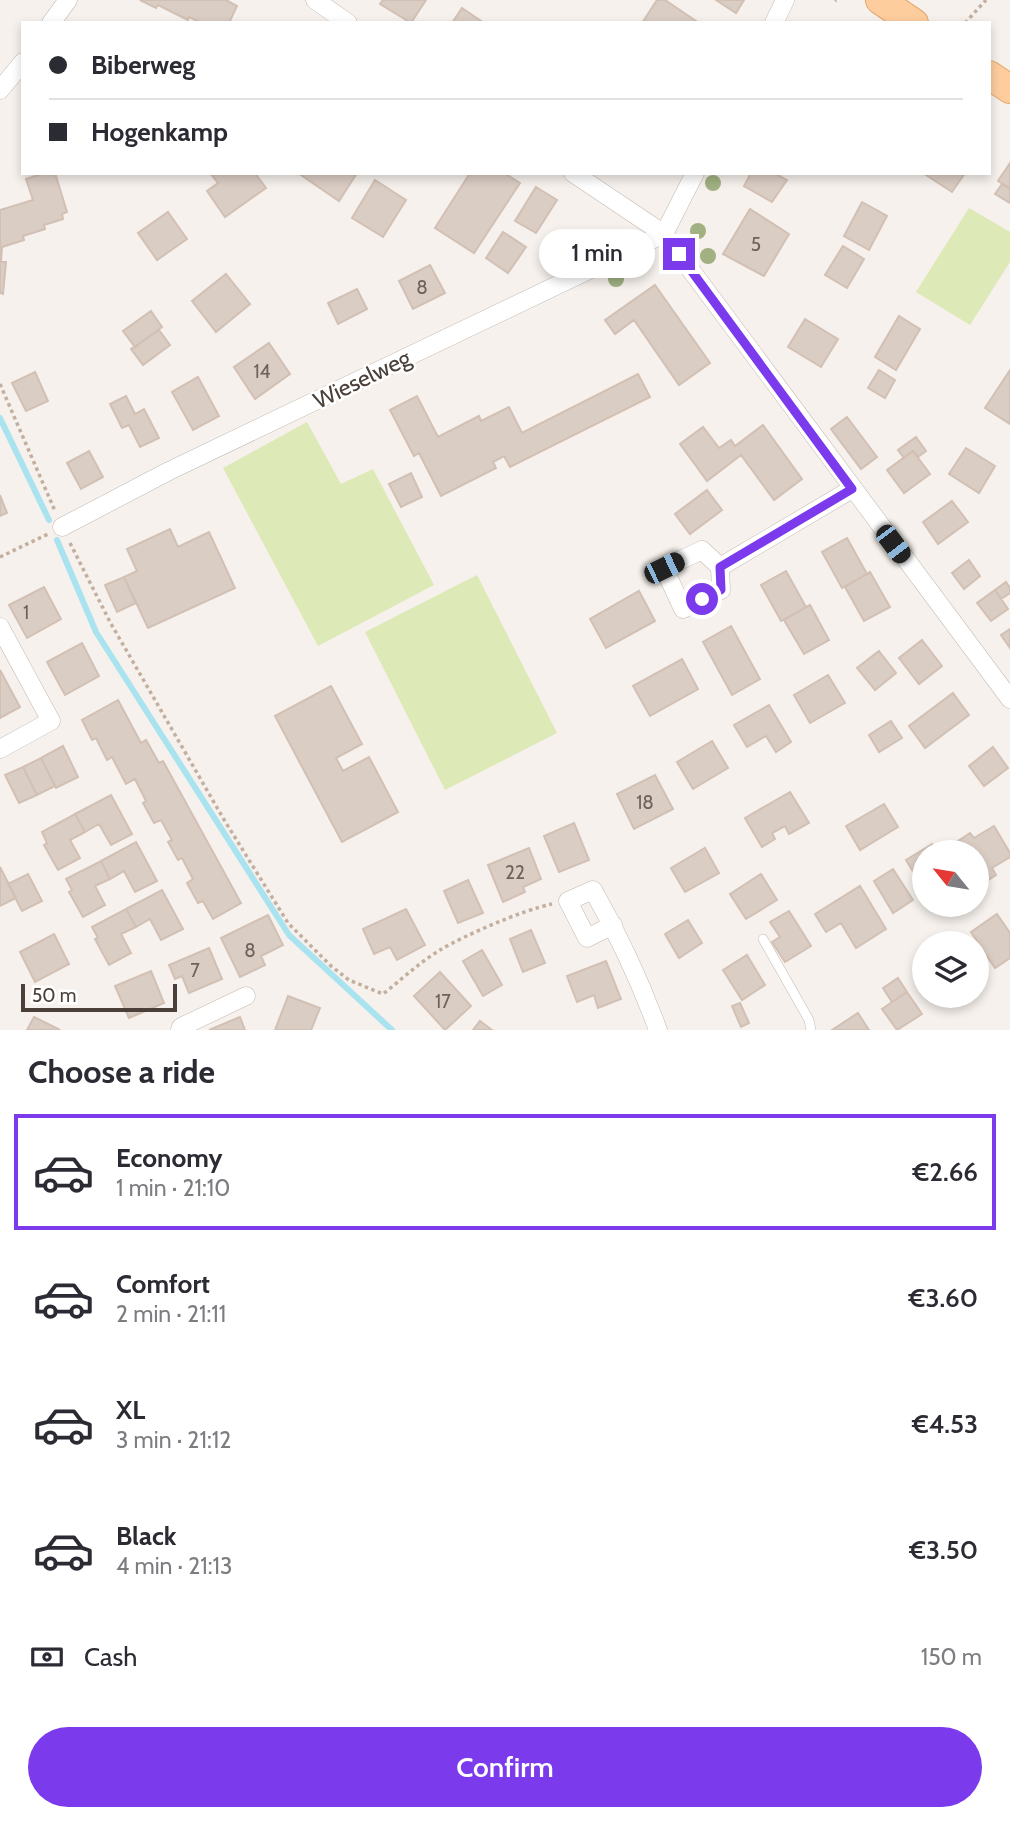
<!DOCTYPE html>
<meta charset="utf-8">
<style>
body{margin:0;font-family:Cabin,sans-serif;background:#f7f7f7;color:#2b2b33;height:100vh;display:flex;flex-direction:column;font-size:26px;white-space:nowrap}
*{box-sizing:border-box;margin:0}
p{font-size:23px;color:#7c7c81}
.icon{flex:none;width:38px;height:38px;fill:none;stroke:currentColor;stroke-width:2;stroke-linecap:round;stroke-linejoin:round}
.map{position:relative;height:1030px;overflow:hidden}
.side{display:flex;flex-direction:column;background:#fff;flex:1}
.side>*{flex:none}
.top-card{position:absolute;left:21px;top:21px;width:970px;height:154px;border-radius:0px;box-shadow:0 4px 10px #0003;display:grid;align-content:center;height:154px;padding:0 28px;background:#fff}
.needle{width:46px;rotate:300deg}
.tools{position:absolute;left:912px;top:840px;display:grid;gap:14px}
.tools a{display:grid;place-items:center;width:77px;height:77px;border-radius:50%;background:#fff;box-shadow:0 4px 10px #0003;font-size:35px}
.scale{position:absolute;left:21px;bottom:18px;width:156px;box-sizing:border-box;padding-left:7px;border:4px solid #4a4039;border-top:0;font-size:19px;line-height:24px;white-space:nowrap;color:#4a4039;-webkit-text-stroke:5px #fff;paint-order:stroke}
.end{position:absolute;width:32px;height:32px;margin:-16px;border:9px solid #7c3aed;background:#fff;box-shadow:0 0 0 4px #fff}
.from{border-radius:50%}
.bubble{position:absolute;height:49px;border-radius:24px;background:#fff;box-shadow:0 4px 10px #0003;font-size:23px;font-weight:600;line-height:49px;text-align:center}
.car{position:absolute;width:21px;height:42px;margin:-21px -10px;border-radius:9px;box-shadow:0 0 5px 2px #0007;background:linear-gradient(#222 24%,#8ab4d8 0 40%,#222 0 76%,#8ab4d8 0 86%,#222 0)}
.top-card b{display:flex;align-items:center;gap:24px;height:66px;font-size:26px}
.top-card b+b{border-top:2px solid #e1e1e2}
.top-card i{width:18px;height:18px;background:#2b2b33}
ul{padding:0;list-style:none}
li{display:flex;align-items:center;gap:21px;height:116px;margin:0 14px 10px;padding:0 14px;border:4px solid transparent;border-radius:0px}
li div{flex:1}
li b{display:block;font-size:26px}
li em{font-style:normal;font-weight:600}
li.selected{border-color:#7c3aed}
li>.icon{width:63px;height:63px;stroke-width:1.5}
h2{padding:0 28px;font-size:32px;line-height:84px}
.pay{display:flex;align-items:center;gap:18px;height:77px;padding:0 28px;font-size:26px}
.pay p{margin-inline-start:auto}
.action{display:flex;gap:14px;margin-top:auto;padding:14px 28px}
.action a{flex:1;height:80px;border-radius:42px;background:#7c3aed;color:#fff;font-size:28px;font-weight:600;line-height:80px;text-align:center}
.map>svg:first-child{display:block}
</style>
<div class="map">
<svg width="1010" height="1030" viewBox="0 0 1010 1030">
<rect width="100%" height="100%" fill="#f6f1ec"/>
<path fill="#dde9b6" d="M969,208l41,24v30l-40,63 -54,-33z
M307,422l34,62 32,-15 61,116 -116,61 -95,-178z
M477,575l80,158 -112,57 -80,-158z"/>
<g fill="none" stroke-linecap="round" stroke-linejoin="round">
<path stroke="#aae3f0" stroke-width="6" d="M0,418l49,102
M57,540l39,92 193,303 103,95"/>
</g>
<path fill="#dacdc4" stroke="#d2c0b4" stroke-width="2" d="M140,0h86l11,6 -8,17h-28l-12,-6 -1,3 -30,-15 -2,3z
M383,0h43l-15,23 -31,-19z
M657,0h8l34,23h-57z
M716,0h28l-8,13z
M462,8l22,15h-32z
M1010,163v25l-12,-7z
M45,173h10l12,39 -5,2 1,5 -19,6 1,4 -22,7 1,4 -22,7 -1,15h5l-3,32 -3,-1v-83l33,-10 -7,-21z
M213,173h42l11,15 -41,29 -18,-26 11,-8 -7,-9z
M298,173h59l-18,28z
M470,173h34l16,10 -46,70 -39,-25z
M751,173h23l13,7 -15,22 -28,-16z
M923,173h42l-13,19z
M375,180l31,20 -23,37 -31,-19z
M1002,184l8,5v14l-15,-9z
M536,187l21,13 -21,33 -21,-12z
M862,202l25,14 -18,34 -25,-14z
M750,209l39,25 -25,42 -41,-22z
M168,212l19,27 -30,21 -19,-27z
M503,232l23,15 -18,26 -22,-15z
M843,246l21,13 -17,29 -22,-13z
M430,265l15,28 -32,16 -14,-28z
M226,274l24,30 -34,28 -24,-31z
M655,285l55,78 -31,22 -45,-65 -19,14 -10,-14z
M357,289l10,20 -29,15 -10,-21z
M151,311l11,16 -27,20 -12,-16z
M899,316l21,13 -24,41 -21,-13z
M805,319l33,20 -17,28 -33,-20z
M159,330l11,15 -27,20 -12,-16z
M269,343l21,31 -35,25 -21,-32z
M879,370l16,10 -10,18 -17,-10z
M1010,370v54l-25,-16z
M35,372l13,29 -22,10 -14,-28z
M638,374l12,23 -140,70 -6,-11 -11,6 3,6 -55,28 -22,-43 -5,3 -24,-46 27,-14 21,41 41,-21 2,5 28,-14 13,26z
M198,377l21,39 -26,14 -21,-38z
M126,396l9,18 9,-5 15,29 -19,9 -11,-22 -7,3 -12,-24z
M847,417l30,40 -16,12 -30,-40z
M763,425l39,54 -28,21 -33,-45 -34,26 -27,-37 23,-17 16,21 12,-8 4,6z
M916,437l10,14 -8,6 -5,-6 -9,7 -6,-8z
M966,448l29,18 -16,27 -30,-19z
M89,451l14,26 -22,12 -14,-26z
M913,451l17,23 -26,19 -17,-23z
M411,473l11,24 -21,10 -12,-23z
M707,490l15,20 -32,24 -15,-20z
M0,495l7,18 -7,3z
M952,501l16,21 -30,22 -15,-22z
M170,529l8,18 31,-15 26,56 -87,40 -24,-51 13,-6 -10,-22z
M847,538l20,36 -25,14 -20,-36z
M969,560l11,16 -16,13 -12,-16z
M786,571l20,36 -25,14 -20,-36z
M870,572l20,35 -26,14 -19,-34z
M124,577l12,26 -19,9 -12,-27z
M1006,582l4,6v5l-9,6 -6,-9z
M44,587l17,32 -34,19 -18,-33z
M995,590l13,19 -17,12 -14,-18z
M639,591l16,30 -49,27 -16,-29z
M810,605l19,35 -25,14 -20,-34z
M731,626l29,53 -28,16 -29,-53z
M1010,629v19l-9,-13z
M922,640l20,26 -23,18 -20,-26z
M82,643l17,33 -34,19 -18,-33z
M879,651l17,22 -21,17 -18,-22z
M682,659l16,30 -48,27 -17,-30z
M0,670l20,37 -20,11z
M828,675l17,28 -35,20 -16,-28z
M331,686l31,58 -26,14 7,13 26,-14 29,55 -56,30 -67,-126z
M953,693l16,22 -44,33 -16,-22z
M118,700l23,43 5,-3 13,23 4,-2 78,142 -28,16 -10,-18 -5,2 -11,-20 6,-4 -11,-21 -4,2 -10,-18 4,-2 -11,-20 -7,3 -11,-20 3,-2 -11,-22 -9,5 -14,-27 -5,3 -11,-22 -4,2 -10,-20z
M769,705l22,37 -15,10 -10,-16 -19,11 -13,-22z
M891,721l11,17 -23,14 -10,-17z
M712,741l16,27 -35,21 -16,-27z
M63,746l15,31 -22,11 -15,-30z
M993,747l15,21 -24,18 -15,-20z
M41,758l14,28 -18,9 -14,-28z
M23,767l14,28 -18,8 -14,-28z
M655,775l18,34 -39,20 -17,-35z
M790,792l19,31 -20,11 -4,-8 -13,7 3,6 -13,8 -17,-29z
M111,795l21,39 -21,11 -12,-21 -14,8 -10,-18z
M884,804l14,23 -38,23 -14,-24z
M75,814l10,18 -15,8 10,18 -22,12 -14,-25 3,-2 -5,-11z
M574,823l15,37 -30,12 -15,-36z
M994,826l16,27v4l-18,11 4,7 -15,10 -5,-7v-26h-15l-6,-9 15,-10 4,5z
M136,842l21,39 -22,11 -11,-21 -14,8 -9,-18z
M932,844l5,8h-13v37l-18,-29z
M529,848l12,31 -18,8 2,5 -22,10 -15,-37z
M705,848l14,25 -34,19 -14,-24z
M101,861l9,18 -15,7 10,19 -22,12 -14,-25 3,-2 -6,-11z
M0,867l16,31 -16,8z
M893,869l20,31 -20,13 -19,-32z
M28,874l14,27 -20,10 -14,-27z
M761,874l16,26 -31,19 -16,-25z
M468,880l15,33 -25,10 -14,-32z
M860,886l26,43 -30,19 -15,-25 -15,9 -11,-18z
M162,890l21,39 -22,11 -11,-21 -14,8 -10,-18z
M126,909l10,18 -15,7 10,19 -22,12 -14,-26 3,-1 -6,-11z
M406,909l19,36 -28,15 -7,-13 -16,7 -11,-25z
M789,911l22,35 -26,16 -13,-20 8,-5 -10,-15z
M997,914l13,19v25l-15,10 -24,-36z
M268,915l15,30 -22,11 4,9 -25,12 -19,-39z
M688,920l14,23 -23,15 -14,-24z
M531,930l14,33 -22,9 -13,-33z
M54,934l15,30 -34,18 -15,-30z
M209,948l13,31 -33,14 -7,-17 -7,3 -6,-14z
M482,950l20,35 -19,11 -20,-35z
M747,955l18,30 -23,15 -19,-30z
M606,961l15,38 -23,9 -4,-13 -17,7 -10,-26z
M151,971l13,32 -35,15 -14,-32z
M440,972l31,34 -26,24 -31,-34z
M898,978l9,14 -15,10 -9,-14z
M907,992l15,22 -25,16 -15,-21z
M288,996l32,12 -9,22h-36z
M740,1003l9,20 -8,4 -9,-21z
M858,1013l11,17h-37z
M34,1017l26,13h-33z
M240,1017l5,13h-36z
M480,1021l12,9h-19z"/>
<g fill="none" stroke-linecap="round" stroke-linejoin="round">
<g stroke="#c4b9b1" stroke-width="10">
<path id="service" d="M763,939l46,81 2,10"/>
</g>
<g stroke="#c4b9b1" stroke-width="19">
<path id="minor" d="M315,0l33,23
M51,23l17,-23
M774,23l11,-23
M0,90l23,-28
M573,173l91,61
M695,173l-31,61 346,465
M62,527l107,-56 495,-237
M720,567l1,23 -38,19 -19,-41 38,-18 18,17 132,-78
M0,627l51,94 -51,28
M613,925l-26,13 -19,-37 25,-11c26,46 47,91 65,140
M180,1030l1,-3 65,-31"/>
</g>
<g stroke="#e3a66c" stroke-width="30">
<path id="primary" d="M880,0l34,23
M989,75l21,14"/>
</g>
<path stroke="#c3af9f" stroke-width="3.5" stroke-dasharray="3.5 3.5" stroke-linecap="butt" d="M835,1l1,-1
M965,23l21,-23
M0,384l55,127
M70,543l40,79 113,196 65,105 43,43 18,14 34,14c18,-14 37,-32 57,-44 25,-15 83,-40 112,-46
M0,557l48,-23"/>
<use href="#service" stroke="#fff" stroke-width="9"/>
<use href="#minor" stroke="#fff" stroke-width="18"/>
<use href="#primary" stroke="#fdcd9e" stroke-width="28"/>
</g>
<g fill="#a1b182">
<circle cx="713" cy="183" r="8"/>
<circle cx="698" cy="231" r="8"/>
<circle cx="708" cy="256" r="8"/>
<circle cx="616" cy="279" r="8"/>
</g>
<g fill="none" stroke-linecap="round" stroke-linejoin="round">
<path stroke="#7c3aed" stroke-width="9" d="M679,254l173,235 -132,78 1,23 -19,9"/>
</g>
<g text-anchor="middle" stroke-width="5" stroke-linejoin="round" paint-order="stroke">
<g font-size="19" fill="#6e635c">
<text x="756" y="251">5</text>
<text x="422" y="294">8</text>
<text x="262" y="378">14</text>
<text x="26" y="619">1</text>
<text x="645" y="809">18</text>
<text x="515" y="879">22</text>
<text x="250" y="957">8</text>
<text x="195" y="977">7</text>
<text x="443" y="1008">17</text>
</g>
<g font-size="23" fill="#4a4039" stroke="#fff">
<text transform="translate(362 379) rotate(-26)" y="8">Wieselweg</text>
</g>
</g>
</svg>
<div class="tools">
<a><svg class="needle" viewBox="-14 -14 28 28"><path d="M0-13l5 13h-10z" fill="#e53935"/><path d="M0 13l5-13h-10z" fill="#7c7c81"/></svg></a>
<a><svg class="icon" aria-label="layers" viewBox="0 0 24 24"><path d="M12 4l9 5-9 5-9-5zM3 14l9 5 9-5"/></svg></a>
</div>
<div class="scale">50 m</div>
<i class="end from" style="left:702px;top:599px"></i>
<i class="end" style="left:679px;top:254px"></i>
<div class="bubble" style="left:539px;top:229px;width:116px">1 min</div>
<i class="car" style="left:893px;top:544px;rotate:143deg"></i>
<i class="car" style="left:664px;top:568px;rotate:64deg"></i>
<div class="top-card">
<b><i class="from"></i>Biberweg</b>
<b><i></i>Hogenkamp</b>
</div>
</div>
<section class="side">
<h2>Choose a ride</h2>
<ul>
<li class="selected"><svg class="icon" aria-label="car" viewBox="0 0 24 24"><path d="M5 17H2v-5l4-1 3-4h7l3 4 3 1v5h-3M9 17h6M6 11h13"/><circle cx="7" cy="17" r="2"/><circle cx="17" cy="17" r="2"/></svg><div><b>Economy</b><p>1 min · 21:10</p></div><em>€2.66</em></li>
<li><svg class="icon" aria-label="car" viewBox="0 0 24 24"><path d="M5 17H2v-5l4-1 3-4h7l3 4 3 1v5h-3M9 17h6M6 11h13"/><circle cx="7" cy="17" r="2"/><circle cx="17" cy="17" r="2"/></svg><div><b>Comfort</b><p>2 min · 21:11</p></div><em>€3.60</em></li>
<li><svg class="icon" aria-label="car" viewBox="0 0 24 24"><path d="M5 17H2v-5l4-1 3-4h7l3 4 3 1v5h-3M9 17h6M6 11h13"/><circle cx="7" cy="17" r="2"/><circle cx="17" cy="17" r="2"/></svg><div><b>XL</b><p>3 min · 21:12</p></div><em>€4.53</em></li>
<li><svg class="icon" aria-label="car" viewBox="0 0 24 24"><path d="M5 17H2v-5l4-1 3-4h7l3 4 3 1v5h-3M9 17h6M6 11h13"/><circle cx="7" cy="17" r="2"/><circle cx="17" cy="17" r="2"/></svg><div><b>Black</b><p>4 min · 21:13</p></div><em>€3.50</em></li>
</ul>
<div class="pay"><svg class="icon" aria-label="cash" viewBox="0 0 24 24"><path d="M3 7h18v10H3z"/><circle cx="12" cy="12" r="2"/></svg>Cash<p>150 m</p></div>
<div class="action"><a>Confirm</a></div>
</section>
